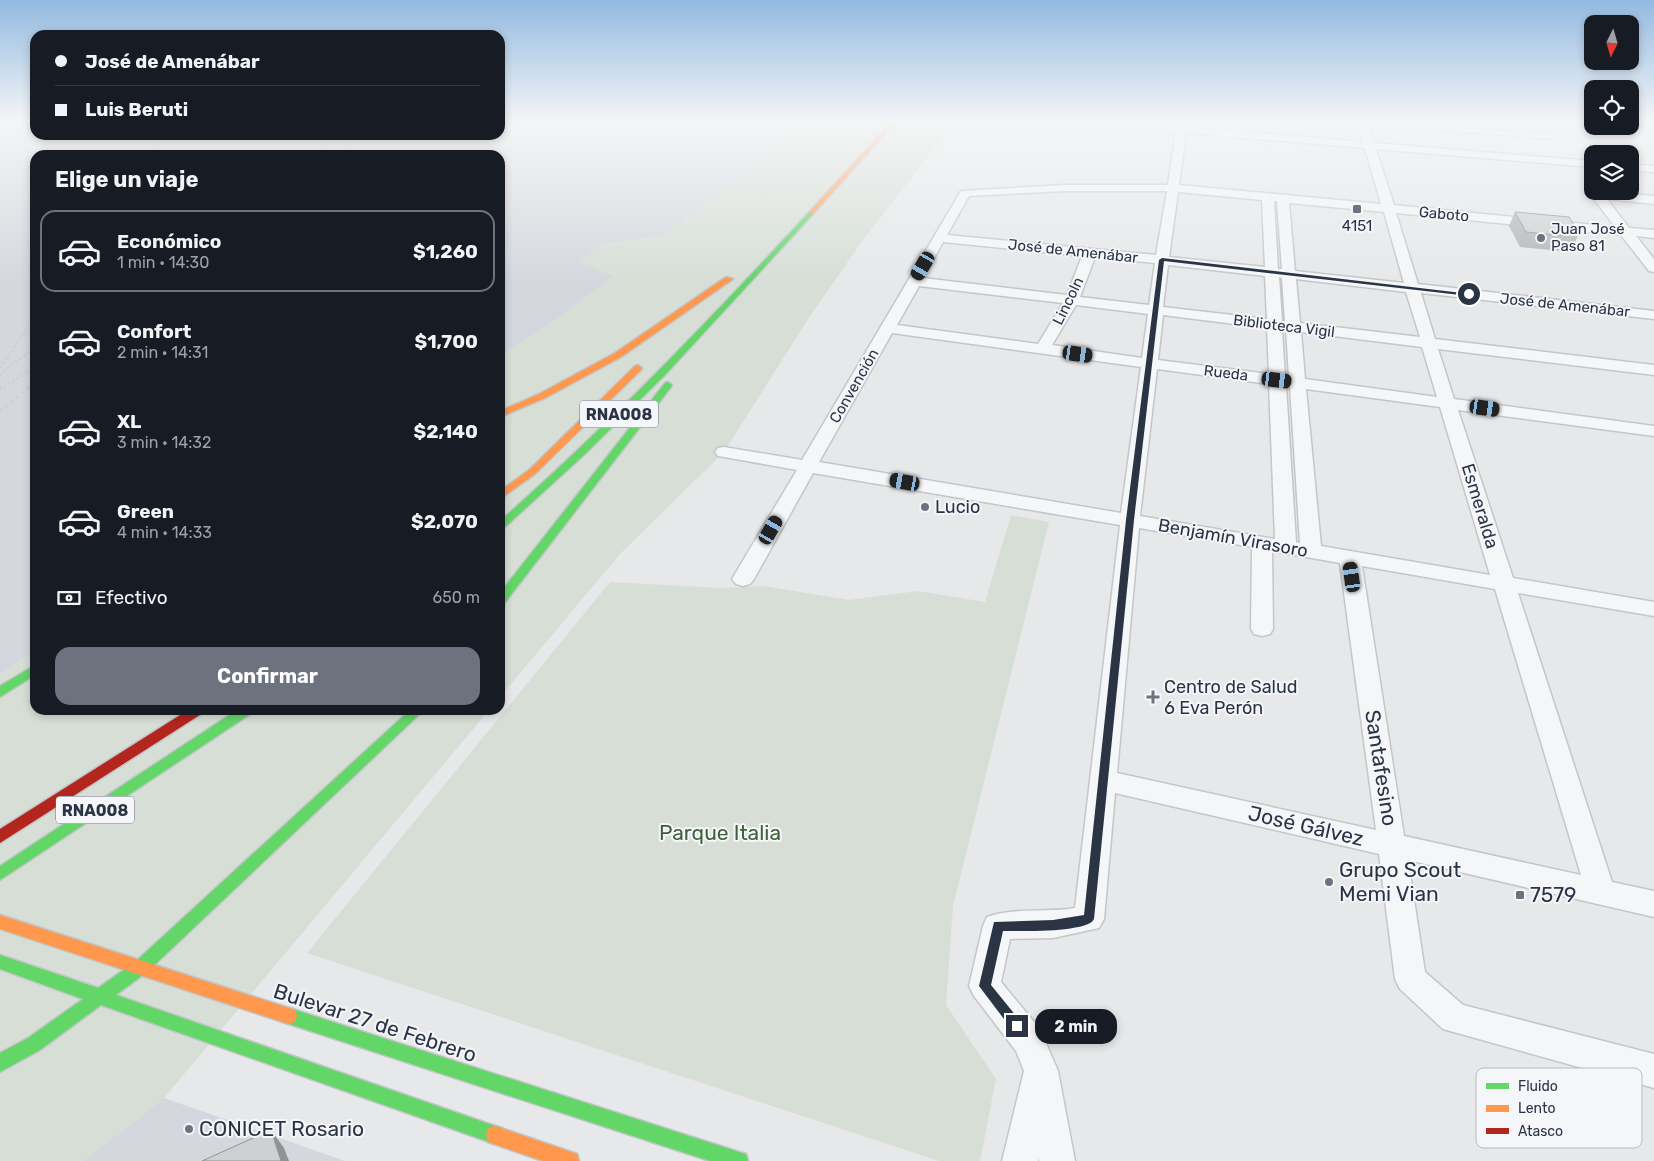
<!DOCTYPE html>
<html lang="es">
<meta charset="utf-8">
<style>
body{margin:0;font-family:Rubik,sans-serif;background:#20242c;color:#f1f3f6;height:100vh;display:flex;flex-direction:column;font-size:19px;white-space:nowrap}
*{box-sizing:border-box;margin:0}
p{font-size:16px;color:#9ea1a6}
.icon{flex:none;width:28px;height:28px;fill:none;stroke:currentColor;stroke-width:2;stroke-linecap:round;stroke-linejoin:round}
.map{position:relative;flex:1;overflow:hidden}
.details{position:absolute;left:30px;top:150px;width:475px;height:565px;display:flex;flex-direction:column;background:#171b24;border-radius:15px;box-shadow:0 2px 8px #0003}
.details>*{flex:none}
.banner{position:absolute;left:30px;top:30px;width:475px;height:110px;border-radius:15px;box-shadow:0 2px 8px #0003;display:grid;align-content:center;height:110px;padding:0 25px;background:#171b24}
.needle{width:32px;rotate:185deg}
.controls{position:absolute;left:1584px;top:15px;display:grid;gap:10px}
.controls a{display:grid;place-items:center;width:55px;height:55px;border-radius:10px;background:#171b24;box-shadow:0 2px 8px #0003;font-size:25px}
.end{position:absolute;width:22px;height:22px;margin:-11px;border:6px solid #2b3445;background:#fff;box-shadow:0 0 0 2px #fff}
.from{border-radius:50%}
.bubble{position:absolute;height:35px;border-radius:15px;background:#171b24;box-shadow:0 2px 8px #0003;font-size:16px;font-weight:700;line-height:35px;text-align:center}
.car{position:absolute;width:15px;height:30px;margin:-15px -8px;border-radius:6px;box-shadow:0 0 4px 1px #0007;background:linear-gradient(#222 24%,#8ab4d8 0 40%,#222 0 76%,#8ab4d8 0 86%,#222 0)}
.banner b{display:flex;align-items:center;gap:18px;height:48px;font-size:19px}
.banner b+b{border-top:1px solid #363941}
.banner i{width:12px;height:12px;background:#f1f3f6}
ul{padding:0;list-style:none}
li{display:flex;align-items:center;gap:15px;height:82px;margin:0 10px 8px;padding:0 15px;border:2px solid transparent;border-radius:15px}
li div{flex:1}
li b{display:block;font-size:19px}
li em{font-style:normal;font-weight:700}
li.on{border-color:#6c737f}
li>.icon{width:45px;height:45px;stroke-width:1.5}
h2{padding:0 25px;font-size:22px;line-height:60px}
.pay{display:flex;align-items:center;gap:12px;height:55px;padding:0 25px;font-size:19px}
.pay p{margin-inline-start:auto}
.button{display:flex;gap:10px;margin-top:auto;padding:10px 25px}
.button a{flex:1;height:58px;border-radius:15px;background:#6c737f;color:#fff;font-size:20px;font-weight:700;line-height:58px;text-align:center}
.map>svg:first-child{display:block}
</style>
<div class="map">
<svg width="1654" height="1161" viewBox="0 0 1654 1161">
<rect width="100%" height="100%" fill="#e6e8ea"/>
<path fill="#d4d7dd" d="M0,120h35v15h465v-15h310l-68,55 -79,60 -62,10 -20,16 33,15 -61,46 -53,34v-201h-465v496l-35,23z
M164,1098l181,63h-262z"/>
<path fill="#d6ded6" d="M810,120h142l-19,30 -70,90 -55,79 -84,133 -104,102 -120,143v-341l53,-34 61,-46 -34,-15 21,-16 62,-10 79,-60z
M1011,515l38,7 -96,384 -7,99 50,74 -16,82h-41l-632,-208 303,-371 110,6 44,-2 85,14 69,-9 67,11z
M35,651v59h454l-325,388 -81,63h-83v-487z"/>
<g fill="none" stroke-linecap="round" stroke-linejoin="round">
<g stroke="#c4c6c8" stroke-width="3">
<path id="street" d="M1144,120h10l4,3 19,3 1,-6h10l-1,7 176,15 -6,-22 195,14 4,1v4l-187,-14 5,18 218,18v6l-216,-18 18,56 221,22 -27,-36 2,-2 2,-1v3l62,5v8l-47,-5 22,29 25,2v8l-18,-2 18,23v13l-5,-1 -28,-36 -225,-22 22,71 236,27v8l-233,-26 14,46 219,26v10l-216,-26 16,50 200,27v10l-196,-26 55,168 141,24v14l-136,-23 94,289 42,9v26l-246,-57 17,112 38,33 191,49v34l-211,-59 -43,-40 -5,-10 -16,-125 -264,-61 -11,126 -5,9 -46,10 -43,1 -9,43 39,47 18,42 17,90h-36v-3l-1,3h-36l22,-90 -8,-20 -42,-55 -5,-10 14,-60 4,-9c26,-10 61,-4 88,-9l45,-383 -307,-52 -59,106 -4,5 -7,2 -7,-2 -4,-5 65,-109 -73,-13 -6,-1 -3,-4 3,-4 6,-1 78,13 159,-269 103,-6h104l8,-53 -25,-4zM1186,133l179,15 16,56 -202,-19zM1064,191h103l-11,64 -209,-20 22,-39zM1178,192l84,8 3,67 -96,-10zM1274,201h3l5,68h-4zM1289,203l95,9 20,71 -109,-12zM943,242l139,14 -15,39 -144,-17zM1095,257l60,6 -6,42 -69,-8zM1168,265l97,11 2,43 -104,-12zM1279,277l3,1 3,43h-3zM1296,279l110,13 14,45 -120,-14zM919,286l144,17 -25,41 -141,-19zM1076,305l72,9 -6,44 -90,-13zM1163,315l104,13 2,46 -111,-14zM1282,330h4l3,47h-4zM1301,332l121,15 15,50 -132,-18zM892,333l249,34 -20,146 -302,-51zM1157,369l112,15 6,155 -135,-23zM1286,386l4,1 10,156 -4,-1zM1306,389l134,18 50,168 -169,-29zM1139,528l113,19 -1,82 3,5 8,2 8,-2 3,-5 -1,-78 68,12 36,267 -259,-57zM1362,566l133,23 86,286 -177,-39z
M1642,120h12v3z
M1630,164l24,2v6l-24,-2z"/>
</g>
<g stroke="#c2c5c8" stroke-width="3">
<path id="fast" d="M810,211l5,1 -151,164 -79,78 -81,74 -4,1v-8c110,-97 211,-202 310,-310z
M668,382l4,3 -1,2 -167,217 -4,1v-12l165,-210z
M35,665v10l-35,22v-11z
M237,710h16l-1,3 -252,167v-14z
M410,710h14l-277,262 -31,23 379,131 7,2 2,7 -2,7 -7,2 -394,-139 -61,45 -40,22v-19l28,-15 55,-39 -83,-30v-14l98,33 37,-26z
M289,1008l450,144 7,2 2,7h-38l-421,-137 -6,-2 -2,-6 2,-6z"/>
</g>
<g stroke="#c2c5c8" stroke-width="3">
<path id="slow" d="M893,120h5l-84,93h-4v-2z
M726,277l7,2 -112,78 -76,41 -45,19v-6l39,-17 76,-41z
M638,365l4,3 -1,2 -106,104 -35,25v-8l29,-21 106,-104z
M0,915l289,93 6,2 2,6 -2,6 -6,2 -289,-95z
M495,1126l82,28 2,7h-36l-55,-19 -2,-7 2,-7z"/>
</g>
<g stroke="#c2c5c8" stroke-width="3">
<path id="jam" d="M188,710h16l-1,3 -203,130v-14z"/>
</g>
<use href="#street" fill="#f5f6f7" fill-rule="evenodd"/>
<use href="#fast" fill="#63d668" fill-rule="evenodd"/>
<use href="#slow" fill="#ff974d" fill-rule="evenodd"/>
<use href="#jam" fill="#b3261e" fill-rule="evenodd"/>
<path stroke="#cecfd2" stroke-width="2" stroke-dasharray="1 2.5" stroke-linecap="butt" d="M336,147l16,-12
M145,155l34,-20
M284,155l28,-20
M298,155l28,-20
M313,155l27,-20
M337,155l27,-20"/>
<path stroke="#cecfd2" stroke-width="2.5" stroke-dasharray="2 3" stroke-linecap="butt" d="M0,368l35,-51
M0,375l35,-28
M4,387l31,-20
M31,387l4,-3"/>
<path stroke="#cecfd2" stroke-width="3" stroke-dasharray="2.5 4.5" stroke-linecap="butt" d="M0,389l6,-4
M0,411l33,-26"/>
</g>
<path fill="#b1b3b5" d="M1515,212l64,21 -6,14h-9l-2,4 -42,-4 -11,-21z"/>
<path fill="#909294" d="M271,1130l13,18 5,13h-8z"/>
<path fill="#ced0d3" stroke="#909294" d="M1515,212l54,5 10,16 -14,-2 3,5 -42,-4z
M271,1130l10,31h-79z"/>
<linearGradient id="sky" x2="0" y2="1"><stop stop-color="#93bae0"/><stop offset="0.43" stop-color="#f4f5f6"/><stop offset="1" stop-color="#f4f5f6" stop-opacity="0"/></linearGradient>
<rect width="1654" height="282" fill="url(#sky)"/>
<path fill="#2b3445" d="M1162,258l309,36 -2,2 -305,-35 -30,259 -40,399c-6,14 -76,12 -91,12l-12,54 30,37 2,4 -2,5 -4,1 -4,-1 -34,-45 15,-64 59,-2 31,-5 42,-395 33,-260z"/>
<g fill="#6c737f" stroke="#f4f6f9" stroke-width="2">
<rect x="1352" y="204" width="10" height="10" rx="2.5"/>
<circle cx="1541" cy="238" r="5"/>
<circle cx="925" cy="507" r="5"/>
<path d="M1150.5 689.5h5v5h5v5h-5v5h-5v-5h-5v-5h5z"/>
<circle cx="1329" cy="882" r="5"/>
<rect x="1515" y="890" width="10" height="10" rx="2.5"/>
<circle cx="189" cy="1129" r="5"/>
</g>
<g text-anchor="middle" stroke-width="4" stroke-linejoin="round" paint-order="stroke">
<g font-size="15" fill="#2b3445" stroke="#f4f6f9">
<text transform="translate(1444 214) rotate(5)" y="5">Gaboto</text>
<text transform="translate(1073 251) rotate(6)" y="5">José de Amenábar</text>
<text transform="translate(1068 301) rotate(-64)" y="5">Lincoln</text>
<text transform="translate(1565 305) rotate(6)" y="5">José de Amenábar</text>
<text transform="translate(1284 326) rotate(7)" y="5">Biblioteca Vigil</text>
<text transform="translate(1226 373) rotate(7)" y="5">Rueda</text>
<text transform="translate(854 386) rotate(-60)" y="5">Convención</text>
</g>
<g font-size="15" fill="#2b3445" stroke="#f4f6f9">
<text x="1357" y="231">4151</text>
<text x="1551" y="234" text-anchor="start">Juan José<tspan x="1551" dy="17">Paso 81</tspan></text>
</g>
<g fill="#f4f6f9" stroke="#676e7b" stroke-width="1">
<rect x="580" y="400.5" width="78" height="27" rx="4"/>
<rect x="56" y="796.5" width="78" height="27" rx="4"/>
</g>
<g font-size="16" font-weight="bold" fill="#2b3445">
<text x="619" y="420">RNA008</text>
<text x="95" y="816">RNA008</text>
</g>
<g font-size="18" fill="#2b3445" stroke="#f4f6f9">
<text transform="translate(1480 506) rotate(73)" y="6">Esmeralda</text>
<text transform="translate(1233 538) rotate(10)" y="6">Benjamín Virasoro</text>
</g>
<g font-size="18" fill="#2b3445" stroke="#f4f6f9" text-anchor="start">
<text x="935" y="513">Lucio</text>
<text x="1164" y="693">Centro de Salud<tspan x="1164" dy="21">6 Eva Perón</tspan></text>
</g>
<g font-size="21" fill="#2b3445" stroke="#f4f6f9">
<text transform="translate(1381 768) rotate(81)" y="7">Santafesino</text>
<text transform="translate(1306 826) rotate(13)" y="7">José Gálvez</text>
<text transform="translate(375 1023) rotate(18)" y="7">Bulevar 27 de Febrero</text>
</g>
<g font-size="21" fill="#3f6138" stroke="#f4f6f9">
<text x="720" y="840">Parque Italia</text>
</g>
<g font-size="21" fill="#2b3445" stroke="#f4f6f9" text-anchor="start">
<text x="1339" y="877">Grupo Scout<tspan x="1339" dy="24">Memi Vian</tspan></text>
<text x="1530" y="902">7579</text>
<text x="199" y="1136">CONICET Rosario</text>
</g>
</g>
<rect x="1476" y="1068" width="166" height="80" rx="8" fill="#f4f6f9" stroke="#b8bcc3" stroke-width="1"/>
<rect x="1486" y="1083" width="23" height="6" fill="#63d668"/>
<rect x="1486" y="1105" width="23" height="7" fill="#ff974d"/>
<rect x="1486" y="1128" width="23" height="6" fill="#b3261e"/>
<g font-size="14" fill="#2b3445">
<text x="1518" y="1091">Fluido</text>
<text x="1518" y="1113">Lento</text>
<text x="1518" y="1136">Atasco</text>
</g>
</svg>
<div class="controls">
<a><svg class="needle" viewBox="-14 -14 28 28"><path d="M0-13l5 13h-10z" fill="#e53935"/><path d="M0 13l5-13h-10z" fill="#9ea1a6"/></svg></a>
<a><svg class="icon" aria-label="locate" viewBox="0 0 24 24"><circle cx="12" cy="12" r="6"/><path d="M12 2v4M12 18v4M2 12h4M18 12h4"/></svg></a>
<a><svg class="icon" aria-label="layers" viewBox="0 0 24 24"><path d="M12 4l9 5-9 5-9-5zM3 14l9 5 9-5"/></svg></a>
</div>
<i class="end from" style="left:1469px;top:294px"></i>
<i class="end" style="left:1017px;top:1026px"></i>
<div class="bubble" style="left:1035px;top:1009px;width:82px">2 min</div>
<i class="car" style="left:923px;top:266px;rotate:210deg"></i>
<i class="car" style="left:1078px;top:354px;rotate:98deg"></i>
<i class="car" style="left:1277px;top:380px;rotate:97deg"></i>
<i class="car" style="left:1485px;top:408px;rotate:98deg"></i>
<i class="car" style="left:905px;top:482px;rotate:280deg"></i>
<i class="car" style="left:771px;top:530px;rotate:30deg"></i>
<i class="car" style="left:1352px;top:577px;rotate:352deg"></i>
<div class="banner">
<b><i class="from"></i>José de Amenábar</b>
<b><i></i>Luis Beruti</b>
</div>
<section class="details">
<h2>Elige un viaje</h2>
<ul>
<li class="on"><svg class="icon" aria-label="car" viewBox="0 0 24 24"><path d="M5 17H2v-5l4-1 3-4h7l3 4 3 1v5h-3M9 17h6M6 11h13"/><circle cx="7" cy="17" r="2"/><circle cx="17" cy="17" r="2"/></svg><div><b>Económico</b><p>1 min · 14:30</p></div><em>$1,260</em></li>
<li><svg class="icon" aria-label="car" viewBox="0 0 24 24"><path d="M5 17H2v-5l4-1 3-4h7l3 4 3 1v5h-3M9 17h6M6 11h13"/><circle cx="7" cy="17" r="2"/><circle cx="17" cy="17" r="2"/></svg><div><b>Confort</b><p>2 min · 14:31</p></div><em>$1,700</em></li>
<li><svg class="icon" aria-label="car" viewBox="0 0 24 24"><path d="M5 17H2v-5l4-1 3-4h7l3 4 3 1v5h-3M9 17h6M6 11h13"/><circle cx="7" cy="17" r="2"/><circle cx="17" cy="17" r="2"/></svg><div><b>XL</b><p>3 min · 14:32</p></div><em>$2,140</em></li>
<li><svg class="icon" aria-label="car" viewBox="0 0 24 24"><path d="M5 17H2v-5l4-1 3-4h7l3 4 3 1v5h-3M9 17h6M6 11h13"/><circle cx="7" cy="17" r="2"/><circle cx="17" cy="17" r="2"/></svg><div><b>Green</b><p>4 min · 14:33</p></div><em>$2,070</em></li>
</ul>
<div class="pay"><svg class="icon" aria-label="cash" viewBox="0 0 24 24"><path d="M3 7h18v10H3z"/><circle cx="12" cy="12" r="2"/></svg>Efectivo<p>650 m</p></div>
<div class="button"><a>Confirmar</a></div>
</section>
</div>
